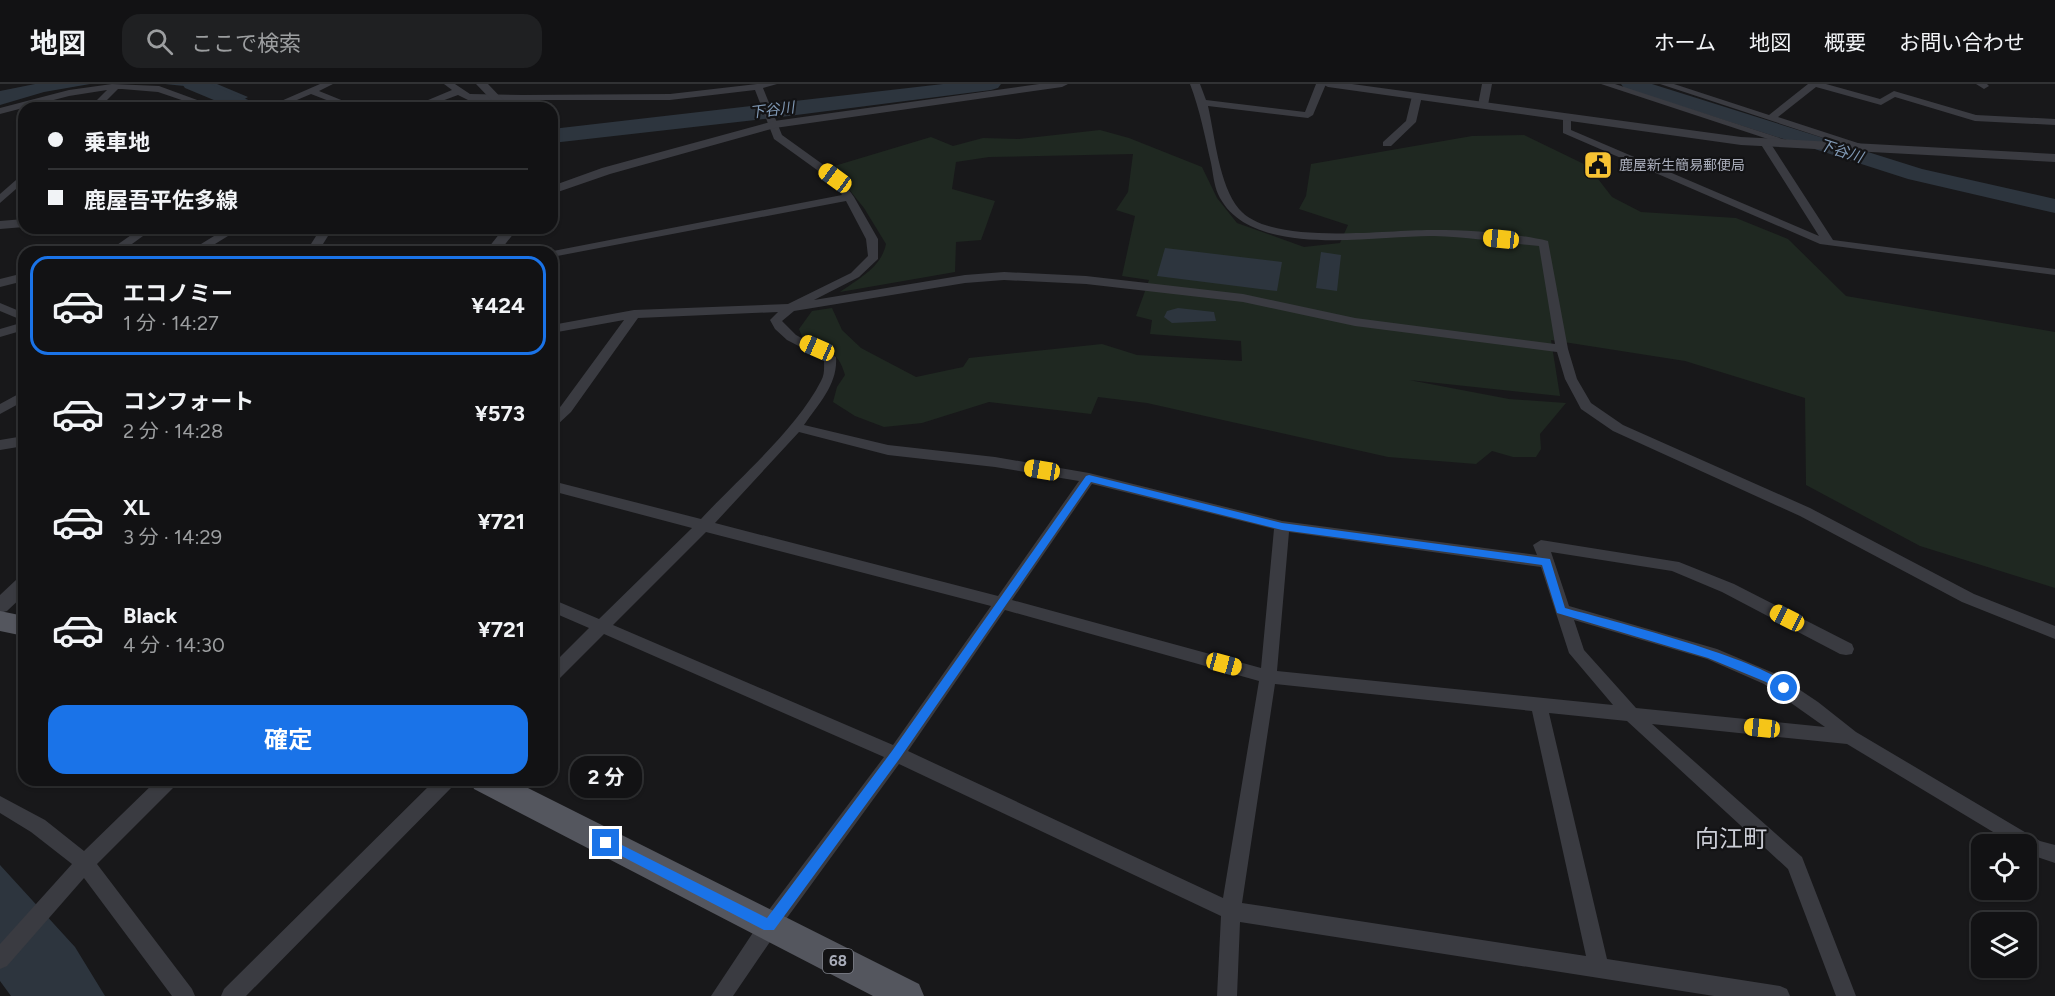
<!DOCTYPE html>
<html lang="ja">
<meta charset="utf-8">
<style>
body{margin:0;font-family:Figtree,"Noto Sans JP",sans-serif;background:#1f2022;color:#f1f3f6;height:100vh;display:flex;flex-direction:column;font-size:22px;white-space:nowrap}
*{box-sizing:border-box;margin:0}
p{font-size:20px;color:#9c9ea0}
.icon{flex:none;width:33px;height:33px;fill:none;stroke:currentColor;stroke-width:2;stroke-linecap:round;stroke-linejoin:round}
.map{position:relative;flex:1;overflow:hidden}
.side{position:absolute;left:18px;top:162px;width:540px;height:540px;display:flex;flex-direction:column;background:#121214;border-radius:18px;box-shadow:0 2px 4px #0004,0 0 0 2px #313234}
.side>*{flex:none}
.top-card{position:absolute;left:18px;top:18px;width:540px;height:132px;border-radius:18px;box-shadow:0 2px 4px #0004,0 0 0 2px #313234;display:grid;align-content:center;height:132px;padding:0 30px;background:#121214}
.fabs{position:absolute;left:1971px;top:750px;display:grid;gap:12px}
.fabs a{display:grid;place-items:center;width:66px;height:66px;border-radius:12px;background:#121214;box-shadow:0 2px 4px #0004,0 0 0 2px #313234;font-size:30px}
.end{position:absolute;width:27px;height:27px;margin:-14px;border:8px solid #1a73e8;background:#fff;box-shadow:0 0 0 3px #fff}
.from{border-radius:50%}
.bubble{position:absolute;height:42px;border-radius:18px;background:#121214;box-shadow:0 2px 4px #0004,0 0 0 2px #313234;font-size:20px;font-weight:700;line-height:42px;text-align:center}
.car{position:absolute;width:18px;height:36px;margin:-18px -9px;border-radius:8px;box-shadow:0 0 4px 2px #0007;background:linear-gradient(#f5c518 24%,#345 0 40%,#f5c518 0 76%,#345 0 86%,#f5c518 0)}
.top-card b{display:flex;align-items:center;gap:21px;height:57px;font-size:22px}
.top-card b+b{border-top:2px solid #313234}
.top-card i{width:15px;height:15px;background:#f1f3f6}
ul{padding:10px 0 0;list-style:none}
li{display:flex;align-items:center;gap:18px;height:99px;margin:0 12px 9px;padding:0 18px;border:3px solid transparent;border-radius:18px}
li div{flex:1}
li b{display:block;font-size:22px}
li em{font-style:normal;font-weight:700}
li.selected{border-color:#1a73e8}
li>.icon{width:54px;height:54px;stroke-width:1.5}
.button{display:flex;gap:12px;margin-top:auto;padding:12px 30px}
.button a{flex:1;height:69px;border-radius:18px;background:#1a73e8;color:#fff;font-size:24px;font-weight:700;line-height:69px;text-align:center}
header{display:flex;align-items:center;gap:36px;box-sizing:border-box;height:84px;padding:0 30px;background:#121214;border-bottom:2px solid #313234}
header strong{font-size:28px}
nav{display:flex;gap:33px;margin-inline-start:auto;font-size:21px}
.search{width:420px;height:54px;background:#1f2022;display:flex;align-items:center;gap:15px;box-sizing:border-box;padding:0 21px;border-radius:18px;color:#9c9ea0;font-size:22px}
.map>svg:first-child{display:block}
</style>
<header>
<strong>地図</strong>
<div class="search"><svg class="icon" aria-label="search" viewBox="0 0 24 24"><circle cx="10" cy="10" r="6"/><path d="M15 15l6 6"/></svg>ここで検索</div>
<nav><a>ホーム</a><a>地図</a><a>概要</a><a>お問い合わせ</a></nav>
</header>
<div class="map">
<svg width="2055" height="912" viewBox="0 0 2055 912">
<rect width="100%" height="100%" fill="#18181a"/>
<path fill="#1f2821" d="M1100,46l29,8 73,29 15,31 20,25 67,24 36,-4 8,-18 -49,-16 7,-13 5,-32 161,-28 52,-1 64,31 24,31 29,15 95,6 52,21 58,57 209,36v256l-135,-42 -114,-61 -1,-87 -120,-37 -134,-21 9,56 -151,-16 100,19 57,4 -26,31 1,15 -5,8h-23l-21,-6 -16,13 -88,-7 -241,-54 -49,-6 -7,17 -102,-12 -67,21 -38,4 -29,-11 -22,-14 4,-15 8,-12c-7,-25 -20,-28 -42,-36l-4,-10 13,-18 20,-3 10,22 19,18 55,29 47,-10 6,-9 133,-14 35,11 105,6 -1,-20 -91,-7 2,-14 -16,-4 13,-36 -27,-4 13,-60 -19,-6 12,-18 5,-38 -144,3 -33,5 -4,27 43,12 -14,39 -25,2 -1,30 -115,20c18,-13 41,-24 46,-48l-22,-36 -33,-41 100,-30 22,9 30,-8 36,1z"/>
<path fill="#2d353e" d="M35,0h55l-46,8 -44,13v-14z
M165,0h52l31,13 -17,10 -47,-21z
M1165,164l117,14 -5,29 -120,-15z
M1321,168l20,3 -4,36 -21,-3z
M1178,224l36,4 2,9 -44,2 -8,-6 3,-6z
M0,781l75,82 30,49h-94l-11,-15z"/>
<g fill="none" stroke-linecap="round" stroke-linejoin="round">
<path fill="#2d353e" fill-rule="evenodd" d="M182,0h28l48,20 4,4h-29l-48,-20z
M943,0h58l-3,4 -7,2 -218,28 -221,25v-14z
M1621,0h31l270,85 133,30v14l-147,-34 -284,-91z"/>
<path fill="#3a3b41" fill-rule="evenodd" d="M112,0l47,2 60,22h-14l-47,-16 -36,-3h-4l-19,19h-10l18,-18 -38,6 -69,18v-6l69,-18z
M320,0h13l-14,7 42,17h-14l-36,-14 -33,14h-13z
M444,0h11l15,10 53,1 147,-1 87,-10h20l-14,4 19,47 57,41 15,21 24,42v20l-19,18 -45,23 151,-25 39,-3 82,4 157,18 112,24 200,26 -16,-98c-35,-3 -70,-9 -105,-10 -58,-1 -185,25 -216,-42 -4,-9 -5,-21 -7,-31 -6,-26 -11,-53 -21,-79h10l6,16 99,12 11,-28h10l-13,31 -5,3 -100,-12c7,31 11,79 31,103 32,38 149,20 196,21 33,0 80,3 113,11l20,108 9,30 14,24 32,22 187,83 164,86 81,32v13l-93,-37 -162,-86 -187,-85 -32,-22 -16,-30 -8,-27 -202,-26 -112,-24 -157,-18 -82,-4 -39,3 -171,28 -12,10 14,14 40,22c2,27 -17,46 -32,68l84,20 107,12 94,16 193,48 255,34 -4,-10 8,-5 138,22 55,22 118,60 2,5 -2,5 -6,1 -6,-1 -118,-62 -50,-21 -121,-19 18,54 148,43 59,25 42,28 38,30 184,109 15,4v18l-27,-9 -2,-10h-13l-166,-100 -195,-20 150,133 54,139h-20l-48,-127 -161,-148 -78,-8 58,246 173,27 7,3 3,7h-76l-474,-74 -3,74h-20l4,-80 -322,-152 -123,169 -43,63h-22l51,-77 122,-162 -280,-123 -46,46 -6,2v-17l37,-37 -37,-16v-13l47,20 93,-91 -140,-37v-10l149,38c37,-40 95,-89 120,-138 4,-7 3,-14 3,-22l-37,-19 -12,-11 -5,-9 8,-8 -140,6 -67,94 -14,13 -5,1v-11l9,-9 63,-86 -72,13v-8l82,-15 154,-6 63,-31 17,-17 -2,-17 -20,-38 -294,56v-5h-4l294,-57 -11,-15 -57,-41 -19,-49 -85,10h-202l-10,-5 -35,13h-14l43,-18zM799,348l89,23 107,12 84,14 -81,115 -283,-73zM1092,400l182,45 -13,139 -249,-68zM706,448l285,74 -98,139 -280,-120zM1289,448l252,35 28,86 44,52 -336,-34zM1005,526l254,71 -36,217 -315,-147zM1574,536l133,39 57,25 61,43 -189,-19 -52,-58zM1275,600l257,27 54,245 -344,-53z
M1482,0h10l-4,21 -5,3 -5,-3z
M1601,0h14l186,61 -9,2z
M1660,0h14l95,31 39,-31h18l54,15 14,-8 82,24 79,4v6l-80,-4 -80,-24 -14,8 -65,-18 -38,30 89,29v4l-4,1z
M1976,0h11l2,2 -5,3z
M1417,9l5,3 -6,26 -25,24h-8v-4l23,-21 6,-25z
M1563,31l8,2v13l248,106 -59,-93 9,-2 64,99 222,29v6l-235,-31 -257,-111z
M24,89v9l-24,21v-9z
M141,144h13l-33,24h-14z
M227,144h14l-39,24h-14z
M321,144h12l-15,24h-12z
M24,189v8l-24,6v-8z
M0,219l24,10v8l-24,-10z
M24,238v8l-24,7v-8z
M24,307v10l-24,13v-10z
M24,352v10l-24,4v-10z
M157,696h21l-3,6 -78,78 95,125 3,7h-23l-88,-118 -77,88 -7,3v-25l72,-80 -41,-32 -31,-19v-17l45,24 39,31z
M435,696h21l-3,6 -207,210h-25l3,-7z"/>
<path fill="#3a3b41" fill-rule="evenodd" d="M476,0h12l23,24h-12z
M1039,0h29l-6,3 -287,41 -165,46 -58,20v-8l50,-18 172,-47z
M1322,0h30l389,53 314,17v8l-314,-17 -413,-58z
M24,135v8l-24,2v-8z
M504,144h14l-19,24h-14z
M24,493v18l-17,16 -7,2v-18l17,-16z"/>
<path fill="#54565e" fill-rule="evenodd" d="M0,527l24,5v20l-24,-5z
M470,696h42l407,204 5,12h-51l-399,-207z"/>
</g>
<path fill="#1a73e8" d="M1089,391l193,48 268,36 15,49c40,11 206,53 225,80l-6,5 -18,-11 -58,-24 -151,-45 -15,-48 -260,-35 -191,-48 -191,276 -126,172h-10l-162,-84v-7h8l157,79 125,-167 194,-275z"/>
<defs>
<g id="civic-square" transform="scale(1.5)"><rect x="-9" y="-9" width="18" height="18" rx="4" fill="#f7c333" stroke="#131315"/><path d="M-.6-6.5H3V-4.5H.6V-3L4-1V1h2V6H-6V1h2V-1L-.6-3ZM-1.2 2.5V6h2.4V2.5Z" fill="#111"/></g>
</defs>
<g fill-rule="evenodd">
<use href="#civic-square" x="1598" y="81"/>
</g>
<g text-anchor="middle" stroke-width="4.5" stroke-linejoin="round" paint-order="stroke">
<g font-size="14" fill="#a9adba" stroke="#131315" text-anchor="start">
<text x="1619" y="86">鹿屋新生簡易郵便局</text>
</g>
<g font-size="15" font-style="italic" fill="#8099b5" stroke="#131315">
<text transform="translate(772 26) rotate(-7)" y="5">下谷川</text>
<text transform="translate(1841 67) rotate(18)" y="5">下谷川</text>
</g>
<rect fill="#131315" stroke="#7c7f88" stroke-width="1.5" x="823" y="865" width="30" height="24" rx="4.5"/>
<g font-size="15" font-weight="bold" fill="#a9adba">
<text x="838" y="882">68</text>
</g>
<g font-size="24" fill="#cbcdd6" stroke="#131315">
<text x="1731" y="763">向江町</text>
</g>
</g>
</svg>
<div class="fabs">
<a><svg class="icon" aria-label="locate" viewBox="0 0 24 24"><circle cx="12" cy="12" r="6"/><path d="M12 2v4M12 18v4M2 12h4M18 12h4"/></svg></a>
<a><svg class="icon" aria-label="layers" viewBox="0 0 24 24"><path d="M12 4l9 5-9 5-9-5zM3 14l9 5 9-5"/></svg></a>
</div>
<i class="end from" style="left:1784px;top:604px"></i>
<i class="end" style="left:606px;top:759px"></i>
<div class="bubble" style="left:570px;top:672px;width:72px">2 分</div>
<i class="car" style="left:835px;top:94px;rotate:306deg"></i>
<i class="car" style="left:1501px;top:155px;rotate:276deg"></i>
<i class="car" style="left:817px;top:264px;rotate:294deg"></i>
<i class="car" style="left:1042px;top:386px;rotate:279deg"></i>
<i class="car" style="left:1787px;top:534px;rotate:297deg"></i>
<i class="car" style="left:1224px;top:580px;rotate:105deg"></i>
<i class="car" style="left:1762px;top:644px;rotate:276deg"></i>
<div class="top-card">
<b><i class="from"></i>乗車地</b>
<b><i></i>鹿屋吾平佐多線</b>
</div>
<section class="side">
<ul>
<li class="selected"><svg class="icon" aria-label="car" viewBox="0 0 24 24"><path d="M5 17H2v-5l4-1 3-4h7l3 4 3 1v5h-3M9 17h6M6 11h13"/><circle cx="7" cy="17" r="2"/><circle cx="17" cy="17" r="2"/></svg><div><b>エコノミー</b><p>1 分 · 14:27</p></div><em>¥424</em></li>
<li><svg class="icon" aria-label="car" viewBox="0 0 24 24"><path d="M5 17H2v-5l4-1 3-4h7l3 4 3 1v5h-3M9 17h6M6 11h13"/><circle cx="7" cy="17" r="2"/><circle cx="17" cy="17" r="2"/></svg><div><b>コンフォート</b><p>2 分 · 14:28</p></div><em>¥573</em></li>
<li><svg class="icon" aria-label="car" viewBox="0 0 24 24"><path d="M5 17H2v-5l4-1 3-4h7l3 4 3 1v5h-3M9 17h6M6 11h13"/><circle cx="7" cy="17" r="2"/><circle cx="17" cy="17" r="2"/></svg><div><b>XL</b><p>3 分 · 14:29</p></div><em>¥721</em></li>
<li><svg class="icon" aria-label="car" viewBox="0 0 24 24"><path d="M5 17H2v-5l4-1 3-4h7l3 4 3 1v5h-3M9 17h6M6 11h13"/><circle cx="7" cy="17" r="2"/><circle cx="17" cy="17" r="2"/></svg><div><b>Black</b><p>4 分 · 14:30</p></div><em>¥721</em></li>
</ul>
<div class="button"><a>確定</a></div>
</section>
</div>
